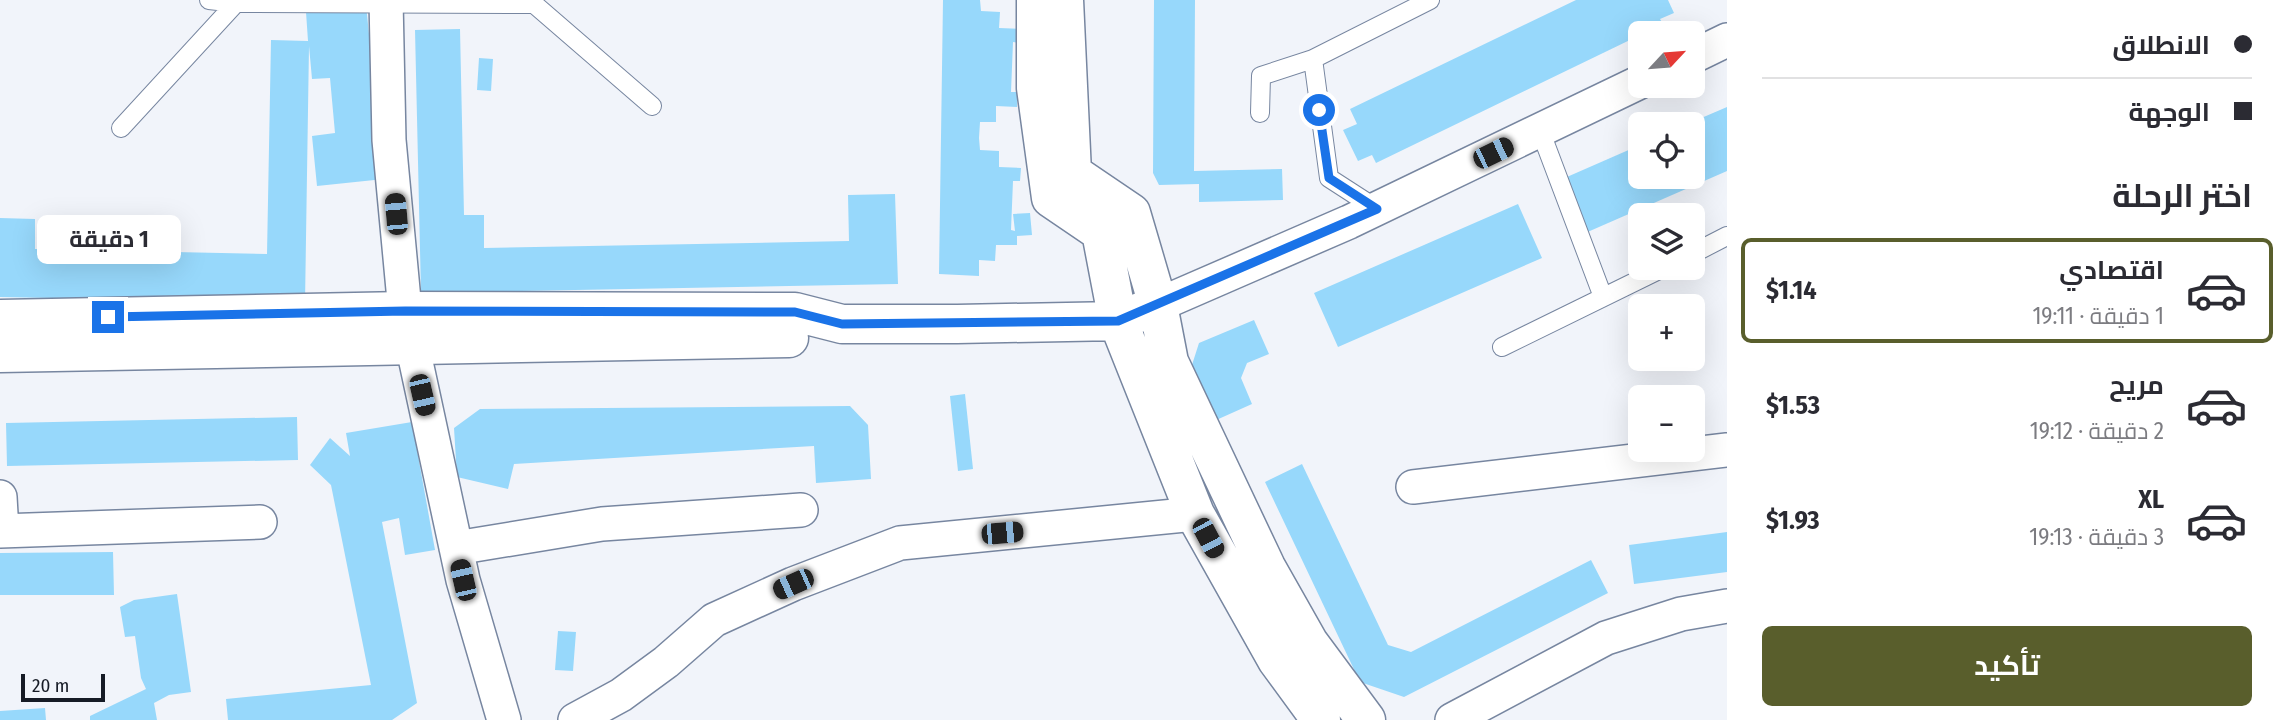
<!DOCTYPE html>
<html lang="ar">
<meta charset="utf-8">
<style>
body{margin:0;font-family:"Fira Sans Condensed",Cairo,sans-serif;background:#f7f7f7;color:#2b2b33;direction:rtl;height:100vh;display:flex;flex-direction:column;font-size:26px;white-space:nowrap}
*{box-sizing:border-box;margin:0}
p{font-size:23px;color:#7c7c81}
.icon{flex:none;width:38px;height:38px;fill:none;stroke:currentColor;stroke-width:2;stroke-linecap:round;stroke-linejoin:round}
.map{position:relative;flex:1;overflow:hidden;direction:ltr}
.sheet{display:flex;flex-direction:column;background:#fff;width:560px}
.sheet>*{flex:none}
.top-card{display:grid;align-content:center;height:154px;padding:0 35px;background:#fff}
.needle{width:46px;rotate:64deg}
.tools{position:absolute;left:1628px;top:21px;display:grid;gap:14px}
.tools a{display:grid;place-items:center;width:77px;height:77px;border-radius:10px;background:#fff;box-shadow:0 7px 28px #0002;font-size:35px}
.scale{position:absolute;left:21px;bottom:18px;width:84px;box-sizing:border-box;padding-left:7px;border:4px solid #161b25;border-top:0;font-size:19px;line-height:24px;white-space:nowrap;color:#161b25;-webkit-text-stroke:5px #f1f4fa;paint-order:stroke}
.end{position:absolute;width:32px;height:32px;margin:-16px;border:9px solid #1a73e8;background:#fff;box-shadow:0 0 0 4px #fff}
.from{border-radius:50%}
.bubble{position:absolute;height:49px;border-radius:10px;background:#fff;box-shadow:0 7px 28px #0002;font-size:23px;font-weight:700;line-height:49px;text-align:center;direction:rtl}
.car{position:absolute;width:21px;height:42px;margin:-21px -10px;border-radius:9px;box-shadow:0 0 5px 2px #0007;background:linear-gradient(#222 24%,#8ab4d8 0 40%,#222 0 76%,#8ab4d8 0 86%,#222 0)}
.top-card b{display:flex;align-items:center;gap:24px;height:66px;font-size:26px}
.top-card b+b{border-top:2px solid #e1e1e2}
.top-card i{width:18px;height:18px;background:#2b2b33}
ul{padding:0;list-style:none}
li{display:flex;align-items:center;gap:21px;height:105px;margin:0 14px 10px;padding:0 21px;border:4px solid transparent;border-radius:10px}
li div{flex:1}
li b{display:block;font-size:26px}
li em{font-style:normal;font-weight:700}
li.on{border-color:#595e2c}
li>.icon{width:63px;height:63px;stroke-width:1.5}
h2{padding:0 35px;font-size:32px;line-height:84px}
.cta{display:flex;gap:14px;margin-top:auto;padding:14px 35px}
.cta a{flex:1;height:80px;border-radius:10px;background:#595e2c;color:#fff;font-size:28px;font-weight:700;line-height:80px;text-align:center}
main{display:flex;flex:1;min-height:0}
.map>svg:first-child{display:block}
</style>
<main>
<section class="sheet">
<div class="top-card">
<b><i class="from"></i>الانطلاق</b>
<b><i></i>الوجهة</b>
</div>
<h2>اختر الرحلة</h2>
<ul>
<li class="on"><svg class="icon" aria-label="car" viewBox="0 0 24 24"><path d="M5 17H2v-5l4-1 3-4h7l3 4 3 1v5h-3M9 17h6M6 11h13"/><circle cx="7" cy="17" r="2"/><circle cx="17" cy="17" r="2"/></svg><div><b>اقتصادي</b><p>1 دقيقة · 19:11</p></div><em>$1.14</em></li>
<li><svg class="icon" aria-label="car" viewBox="0 0 24 24"><path d="M5 17H2v-5l4-1 3-4h7l3 4 3 1v5h-3M9 17h6M6 11h13"/><circle cx="7" cy="17" r="2"/><circle cx="17" cy="17" r="2"/></svg><div><b>مريح</b><p>2 دقيقة · 19:12</p></div><em>$1.53</em></li>
<li><svg class="icon" aria-label="car" viewBox="0 0 24 24"><path d="M5 17H2v-5l4-1 3-4h7l3 4 3 1v5h-3M9 17h6M6 11h13"/><circle cx="7" cy="17" r="2"/><circle cx="17" cy="17" r="2"/></svg><div><b>XL</b><p>3 دقيقة · 19:13</p></div><em>$1.93</em></li>
</ul>
<div class="cta"><a>تأكيد</a></div>
</section>
<div class="map">
<svg width="1727" height="720" viewBox="0 0 1727 720">
<rect width="100%" height="100%" fill="#f1f4fa"/>
<path fill="#97d8fb" d="M943,0h37l1,11 19,1 -1,16 22,1v14l-8,-1 -2,50h6v15l-21,-1v16h-16l-1,16 1,12 19,1v16l22,1 -1,13h-7l-2,49 4,1 -2,-17 17,-1 2,22 -15,1v9h-21l-1,16 -16,-1v16l-40,-2z
M1154,0h41l-1,171 88,-2 1,31 -84,2v-18l-40,1 -6,-12z
M1576,0h92l6,13 -14,6 3,5 -287,139 -4,-8 -14,6 -15,-31 14,-6 -7,-15z
M366,5l18,174 -67,7 -5,-50 23,-3 -5,-55 -18,1 -3,-33 -4,257 -305,-6v-79l35,1v30l232,5 4,-214 37,1 -2,-29z
M460,29l4,186h20v33l365,-7 -1,-46 47,-1 3,90 -477,9 -6,-263z
M479,58l14,1 -2,32 -14,-1z
M1727,107v64l-144,63 -23,-54 80,-35v32h52v-55z
M1518,204l24,54 -204,89 -24,-54z
M1254,320l15,34 -22,9 -6,15 11,26 -38,17 -23,-53 8,-25z
M965,394l8,75 -15,2 -8,-75z
M850,406l18,19 3,54 -55,4 -2,-37 -300,18 -6,25 -51,-12 -3,-49 26,-19z
M297,417l1,43 -291,6 -1,-43z
M412,422l23,128 -30,5 -6,-37 -17,4 35,181 -25,17h-164l-2,-21 145,-14 -40,-200 -21,-20 20,-27 20,18 -4,-23z
M1302,464l86,181 23,7 180,-92 17,33 -204,104 -44,-15 -95,-200z
M1727,532v40l-93,12 -5,-39z
M113,552l1,43h-114v-42z
M177,594l14,98 -22,3 -15,8 3,17h-67v-4l56,-27 -5,-11 -6,-42 -10,1 -5,-30 14,-7z
M558,631l18,1 -3,39 -18,-1z
M45,708l1,12h-46v-9z"/>
<g fill="none" stroke-linecap="round" stroke-linejoin="round">
<g stroke="#7786a0" stroke-width="20">
<path id="lane" d="M209,0l27,3
M1313,59l16,119 48,31
M1260,113l1,-37 52,-17 117,-59
M121,128l115,-125 298,1 118,102
M1540,130l63,167
M1692,254l35,-18
M1502,347l161,-79"/>
</g>
<g stroke="#7786a0" stroke-width="36">
<path id="street" d="M386,0l3,140 16,171 58,269 41,140
M1692,57l35,-17
M1158,305l191,-83 291,-140
M1413,487l314,-37
M0,497l2,34
M0,531l260,-9
M456,548l146,-24 199,-14
M575,720l46,-25 45,-33 48,-42 79,-36 107,-41 295,-29
M1452,720l154,-82 75,-24 46,-8"/>
</g>
<g stroke="#7786a0" stroke-width="41">
<path id="secondary" d="M1036,0v88l15,110 50,34 17,89 77,193 82,146 44,60
M1064,0l8,173 59,40 27,92 11,57 97,205 43,76 57,77
M0,319l405,-8 390,1 47,12h115l161,-3 40,-16
M0,353l789,-15"/>
</g>
<use href="#lane" stroke="#fff" stroke-width="18"/>
<use href="#street" stroke="#fff" stroke-width="33"/>
<use href="#secondary" stroke="#fff" stroke-width="38"/>
</g>
<g fill="none" stroke-linecap="round" stroke-linejoin="round">
<path stroke="#1a73e8" stroke-width="9" d="M108,317l297,-6 390,1 47,12 276,-3 259,-112 -48,-31 -10,-68"/>
</g>
</svg>
<div class="tools">
<a><svg class="needle" viewBox="-14 -14 28 28"><path d="M0-13l5 13h-10z" fill="#e53935"/><path d="M0 13l5-13h-10z" fill="#7c7c81"/></svg></a>
<a><svg class="icon" aria-label="locate" viewBox="0 0 24 24"><circle cx="12" cy="12" r="6"/><path d="M12 2v4M12 18v4M2 12h4M18 12h4"/></svg></a>
<a><svg class="icon" aria-label="layers" viewBox="0 0 24 24"><path d="M12 4l9 5-9 5-9-5zM3 14l9 5 9-5"/></svg></a>
<a>+</a>
<a>−</a>
</div>
<div class="scale">20 m</div>
<i class="end from" style="left:1319px;top:110px"></i>
<i class="end" style="left:108px;top:317px"></i>
<div class="bubble" style="left:37px;top:215px;width:144px">1 دقيقة</div>
<i class="car" style="left:1493px;top:153px;rotate:64deg"></i>
<i class="car" style="left:396px;top:214px;rotate:355deg"></i>
<i class="car" style="left:422px;top:395px;rotate:167deg"></i>
<i class="car" style="left:1002px;top:533px;rotate:85deg"></i>
<i class="car" style="left:1208px;top:538px;rotate:152deg"></i>
<i class="car" style="left:463px;top:580px;rotate:347deg"></i>
<i class="car" style="left:793px;top:584px;rotate:246deg"></i>
</div>
</main>
